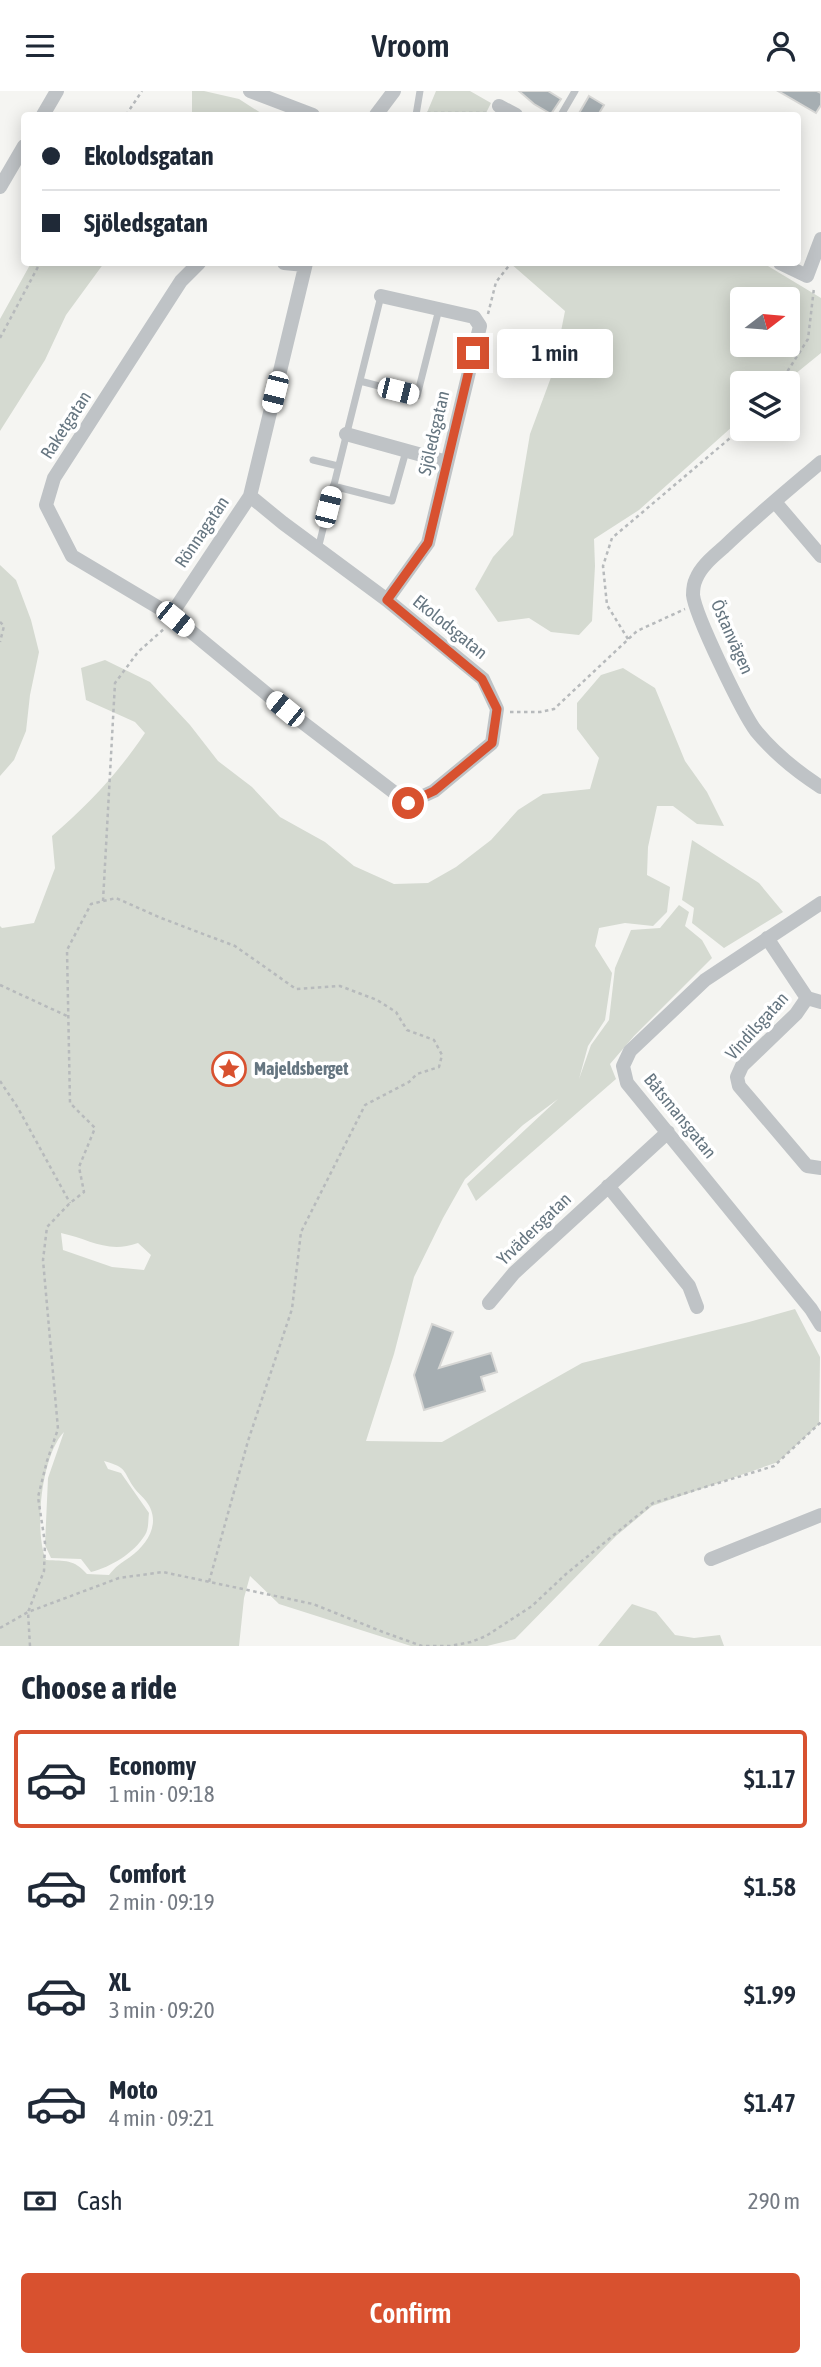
<!DOCTYPE html>
<meta charset="utf-8">
<style>
body{margin:0;font-family:"Asap Condensed",sans-serif;background:#f2f2f3;color:#1f2937;height:100vh;display:flex;flex-direction:column;font-size:26px;white-space:nowrap}
*{box-sizing:border-box;margin:0}
p{font-size:23px;color:#747a83}
.icon{flex:none;width:38px;height:38px;fill:none;stroke:currentColor;stroke-width:2;stroke-linecap:round;stroke-linejoin:round}
.map{position:relative;height:1555px;overflow:hidden}
.side{display:flex;flex-direction:column;background:#fff;flex:1}
.side>*{flex:none}
.top-card{position:absolute;left:21px;top:21px;width:780px;height:154px;border-radius:7px;box-shadow:0 4px 18px #0003;display:grid;align-content:center;height:154px;padding:0 21px;background:#fff}
.needle{width:46px;rotate:74deg}
.fabs{position:absolute;left:730px;top:196px;display:grid;gap:14px}
.fabs a{display:grid;place-items:center;width:70px;height:70px;border-radius:7px;background:#fff;box-shadow:0 4px 18px #0003;font-size:35px}
.end{position:absolute;width:32px;height:32px;margin:-16px;border:9px solid #d8512f;background:#fff;box-shadow:0 0 0 4px #fff}
.from{border-radius:50%}
.bubble{position:absolute;height:49px;border-radius:7px;background:#fff;box-shadow:0 4px 18px #0003;font-size:23px;font-weight:600;line-height:49px;text-align:center}
.car{position:absolute;width:21px;height:42px;margin:-21px -10px;border-radius:9px;box-shadow:0 0 5px 2px #0007;background:linear-gradient(#fff 24%,#345 0 40%,#fff 0 76%,#345 0 86%,#fff 0)}
.top-card b{display:flex;align-items:center;gap:24px;height:66px;font-size:26px}
.top-card b+b{border-top:2px solid #e0e1e3}
.top-card i{width:18px;height:18px;background:#1f2937}
ul{padding:0;list-style:none}
li{display:flex;align-items:center;gap:21px;height:98px;margin:0 14px 10px;padding:0 7px;border:4px solid transparent;border-radius:7px}
li div{flex:1}
li b{display:block;font-size:26px}
li em{font-style:normal;font-weight:600}
li.selected{border-color:#d8512f}
li>.icon{width:63px;height:63px;stroke-width:1.5}
h2{padding:0 21px;font-size:32px;line-height:84px}
.pay{display:flex;align-items:center;gap:18px;height:77px;padding:0 21px;font-size:26px}
.pay p{margin-inline-start:auto}
.primary-button{display:flex;gap:14px;margin-top:auto;padding:14px 21px}
.primary-button a{flex:1;height:80px;border-radius:7px;background:#d8512f;color:#fff;font-size:28px;font-weight:600;line-height:80px;text-align:center}
header{display:flex;justify-content:space-between;align-items:center;height:91px;padding:0 21px;background:#fff;font-size:32px;font-weight:600}
.map>svg:first-child{display:block}
</style>
<header><svg class="icon" aria-label="menu" viewBox="0 0 24 24"><path d="M4 6h16M4 12h16M4 18h16"/></svg>Vroom<svg class="icon" aria-label="person" viewBox="0 0 24 24"><circle cx="12" cy="8" r="4"/><path d="M4 21q1-7 8-7t8 7"/></svg></header>
<div class="map">
<svg width="821" height="1555" viewBox="0 0 821 1555">
<rect width="100%" height="100%" fill="#f5f5f2"/>
<path fill="#d5dad1" fill-rule="evenodd" d="M192,0h12l35,8 25,16h-72z
M436,0h34l21,12 -6,12h-59z
M31,172h73l-38,52 -21,45 -45,71v-112z
M510,172h253l58,35v55l-37,30h-42v35l-103,92 -45,29 1,27 -3,55 -13,14 -28,-3 -22,-14 -31,4 -23,-33 18,-32 20,-22 17,-101 23,-62 12,-61zM742,208h46v46h-46z
M0,474l16,15 15,40 8,32 -9,43 -4,36 -12,29 -14,16z
M105,569l45,22 40,43 28,36 34,26 28,30 45,25 29,24 40,18 34,-1 28,-16 35,-27 27,-30 25,-16 47,-5 9,-31 -22,-29v-26l24,-28 22,-7 32,20 30,73 22,31 17,34 -27,-2 -24,-18h-16l-9,41 -1,28 23,12 -3,25 -14,14 -28,-3 -26,5 -4,18 17,27 -7,47 -17,26 -9,33 12,-34 18,-25 6,-52 16,-38 29,-2 19,-23 10,7 -4,14 17,14 10,18 -78,78 -24,28 6,15 -140,122 -9,-17 91,-85 -35,26 -58,54 -22,39 -29,59 -20,77 -28,87 76,1 140,-79 167,-41 46,-13 25,48 -1,67 -41,38 -126,44 -36,30 -101,103 -28,7h-76l-132,-42 -29,-28 -6,22 -5,48h-239v-720l2,2 32,-5 21,-55 -3,-32c36,-31 67,-64 93,-103l-10,-11 -49,-22 -5,-32zM61,1142c29,6 46,21 77,10l13,12 -7,15 -32,-3 -49,-17zM64,1341l-16,46 -3,67 6,13 30,1 10,13c20,-5 43,-19 54,-37 4,-6 3,-15 4,-22l-28,-40 -13,-4 -4,-8c25,7 18,10 31,28 3,4 8,8 11,12 16,21 2,43 -16,56 -9,6 -15,10 -21,18l-22,-1c-13,-15 -22,-13 -41,-14 -12,-29 -5,-104 18,-128z
M692,749l67,43 24,29 -59,36 -32,-25 2,-15 -12,-8z
M632,1513l24,8 19,23 19,3 26,-3 4,11h-126z"/>
<path fill="#a6aeb2" stroke="#d7d7d5" stroke-width="2" d="M519,0h29l13,8 -10,15 -17,-10z
M778,0h39l4,2v12l-5,8z
M589,5l15,9 -6,10h-20z
M432,1233l21,8 -14,36 52,-15 6,19 -16,5 4,14 -61,19 -10,-35z"/>
<g fill="none" stroke-linecap="round" stroke-linejoin="round">
<path stroke="#b7babc" stroke-width="2.5" stroke-dasharray="3.5 3.5" stroke-linecap="butt" d="M427,22h60
M126,24l16,-24
M488,223l8,-32 15,-19
M0,247l40,-75
M780,292l28,-44 6,-51
M0,531l4,4 -4,16
M628,548l-21,-34 -4,-39 9,-28 130,-110
M510,621h30l14,-3 83,-78 48,-22
M103,810l12,-218 23,-31 27,-24
M0,894l67,31
M0,990l18,27 52,95
M0,1537l28,-16 91,-34 44,-6 150,32 70,28 39,14h28l21,-4 15,-6 46,-30 34,-32 87,-71 121,-37 47,-44
M30,1555l-2,-34 16,-41 1,-28 -7,-46 9,-36 11,-32 -15,-169 4,-33 23,-24 14,-11 -5,-25 16,-39 -25,-25 -3,-153 24,-46 25,-6 45,20 74,28 61,43 44,-3 37,14 19,12 11,18 27,10 8,15 -3,12 -22,7 -8,8 -44,23 -64,127 -9,77 -44,132 -39,141"/>
<path stroke="#bfc3c6" stroke-width="7" d="M416,24l4,-24
M561,24l14,-24
M360,290l57,15 22,-87
M313,369l25,6
M333,395l59,15 14,-50
M318,458l63,-253"/>
<path stroke="#bfc3c6" stroke-width="14" d="M250,0l63,24
M499,15l17,9
M43,24l14,-24
M376,24l18,-24
M0,96l24,-41
M199,172l-18,18 -127,197 -8,27 26,51 99,59 114,94 123,94 26,-12 58,-48 5,-34 -14,-30 -96,-79 -104,-77 -33,-27
M284,172l21,2
M780,172l27,13 14,-37
M381,205l93,21 6,9 -52,217 -41,57
M346,343l101,28
M821,371c-33,28 -66,55 -97,85 -10,9 -23,19 -28,32 -2,4 -3,12 -3,16 2,20 50,119 63,136 19,23 40,40 65,56
M775,411l46,54
M171,524l79,-119 56,-233
M821,812l-116,77 -75,71 -7,15 4,17 184,226 10,16
M767,847l40,60 14,4
M807,907l-11,16 -54,52 -5,11 2,9 68,80 14,2
M608,1095l81,100 8,21
M489,1212l25,-30 154,-141
M711,1468l110,-44"/>
</g>
<g fill="none" stroke-linecap="round" stroke-linejoin="round">
<path stroke="#d8512f" stroke-width="9" d="M408,712l26,-12 58,-48 5,-34 -15,-30 -95,-79 41,-57 45,-190"/>
</g>
<defs>
<g id="sight-ring" transform="scale(1.75)"><circle r="9.5" fill="#fff" stroke="#d8512f" stroke-width="1.5"/><path d="M0-6L1.8-2.2L6-1.7L2.9 1.2L3.7 5.4L0 3.3L-3.7 5.4L-2.9 1.2L-6-1.7L-1.8-2.2Z" fill="#d8512f"/></g>
</defs>
<g fill-rule="evenodd">
<use href="#sight-ring" x="229" y="978"/>
</g>
<g text-anchor="middle" stroke-width="7" stroke-linejoin="round" paint-order="stroke">
<g font-size="18" fill="#667681" stroke="#fff">
<text transform="translate(66 334) rotate(-57)" y="6">Raketgatan</text>
<text transform="translate(434 342) rotate(-77)" y="6">Sjöledsgatan</text>
<text transform="translate(202 441) rotate(-56)" y="6">Rönnagatan</text>
<text transform="translate(450 536) rotate(39)" y="6">Ekolodsgatan</text>
<text transform="translate(732 546) rotate(66)" y="6">Östanvägen</text>
<text transform="translate(757 935) rotate(-48)" y="6">Vindilsgatan</text>
<text transform="translate(680 1025) rotate(51)" y="6">Båtsmansgatan</text>
<text transform="translate(534 1138) rotate(-44)" y="6">Yrvädersgatan</text>
</g>
<g font-size="18" font-weight="bold" fill="#667681" stroke="#fff" text-anchor="start">
<text x="254" y="984">Majeldsberget</text>
</g>
</g>
</svg>
<div class="fabs">
<a><svg class="needle" viewBox="-14 -14 28 28"><path d="M0-13l5 13h-10z" fill="#e53935"/><path d="M0 13l5-13h-10z" fill="#747a83"/></svg></a>
<a><svg class="icon" aria-label="layers" viewBox="0 0 24 24"><path d="M12 4l9 5-9 5-9-5zM3 14l9 5 9-5"/></svg></a>
</div>
<i class="end from" style="left:408px;top:712px"></i>
<i class="end" style="left:473px;top:262px"></i>
<div class="bubble" style="left:497px;top:238px;width:116px">1 min</div>
<i class="car" style="left:398px;top:300px;rotate:104deg"></i>
<i class="car" style="left:275px;top:301px;rotate:194deg"></i>
<i class="car" style="left:328px;top:416px;rotate:14deg"></i>
<i class="car" style="left:175px;top:528px;rotate:129deg"></i>
<i class="car" style="left:285px;top:618px;rotate:309deg"></i>
<div class="top-card">
<b><i class="from"></i>Ekolodsgatan</b>
<b><i></i>Sjöledsgatan</b>
</div>
</div>
<section class="side">
<h2>Choose a ride</h2>
<ul>
<li class="selected"><svg class="icon" aria-label="car" viewBox="0 0 24 24"><path d="M5 17H2v-5l4-1 3-4h7l3 4 3 1v5h-3M9 17h6M6 11h13"/><circle cx="7" cy="17" r="2"/><circle cx="17" cy="17" r="2"/></svg><div><b>Economy</b><p>1 min · 09:18</p></div><em>$1.17</em></li>
<li><svg class="icon" aria-label="car" viewBox="0 0 24 24"><path d="M5 17H2v-5l4-1 3-4h7l3 4 3 1v5h-3M9 17h6M6 11h13"/><circle cx="7" cy="17" r="2"/><circle cx="17" cy="17" r="2"/></svg><div><b>Comfort</b><p>2 min · 09:19</p></div><em>$1.58</em></li>
<li><svg class="icon" aria-label="car" viewBox="0 0 24 24"><path d="M5 17H2v-5l4-1 3-4h7l3 4 3 1v5h-3M9 17h6M6 11h13"/><circle cx="7" cy="17" r="2"/><circle cx="17" cy="17" r="2"/></svg><div><b>XL</b><p>3 min · 09:20</p></div><em>$1.99</em></li>
<li><svg class="icon" aria-label="car" viewBox="0 0 24 24"><path d="M5 17H2v-5l4-1 3-4h7l3 4 3 1v5h-3M9 17h6M6 11h13"/><circle cx="7" cy="17" r="2"/><circle cx="17" cy="17" r="2"/></svg><div><b>Moto</b><p>4 min · 09:21</p></div><em>$1.47</em></li>
</ul>
<div class="pay"><svg class="icon" aria-label="cash" viewBox="0 0 24 24"><path d="M3 7h18v10H3z"/><circle cx="12" cy="12" r="2"/></svg>Cash<p>290 m</p></div>
<div class="primary-button"><a>Confirm</a></div>
</section>
